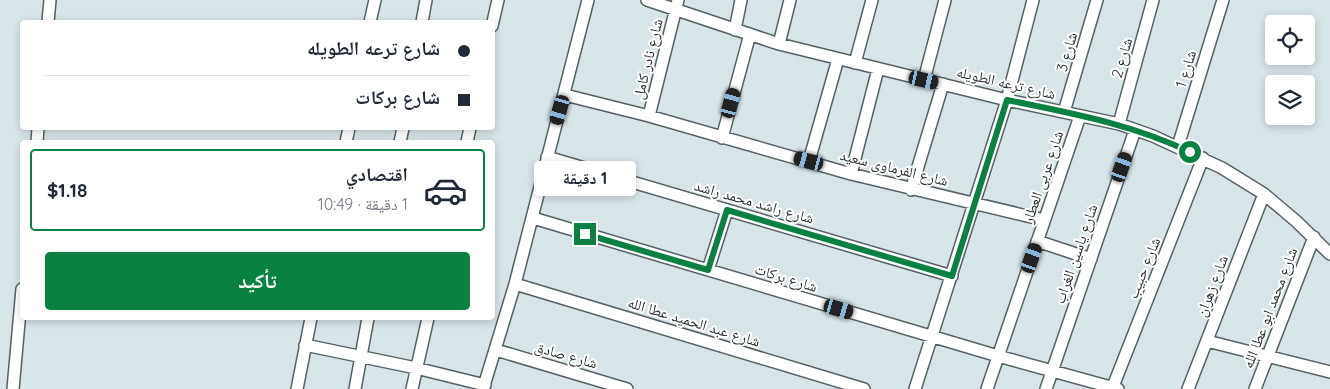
<!DOCTYPE html>
<html lang="ar">
<meta charset="utf-8">
<style>
body{margin:0;font-family:Quicksand,"Noto Naskh Arabic",sans-serif;background:#f6f6f7;color:#1f2937;direction:rtl;height:100vh;display:flex;flex-direction:column;font-size:19px;white-space:nowrap}
*{box-sizing:border-box;margin:0}
p{font-size:16px;color:#747a83}
.icon{flex:none;width:28px;height:28px;fill:none;stroke:currentColor;stroke-width:2;stroke-linecap:round;stroke-linejoin:round}
.map{position:relative;flex:1;overflow:hidden;direction:ltr}
.panel{position:absolute;left:20px;top:140px;width:475px;height:180px;display:flex;flex-direction:column;background:#fff;border-radius:5px;box-shadow:0 2px 8px #0003;direction:rtl}
.panel>*{flex:none}
.banner{position:absolute;left:20px;top:20px;width:475px;height:110px;border-radius:5px;box-shadow:0 2px 8px #0003;direction:rtl;display:grid;align-content:center;height:110px;padding:0 25px;background:#fff}
.controls{position:absolute;left:1265px;top:15px;display:grid;gap:10px}
.controls a{display:grid;place-items:center;width:50px;height:50px;border-radius:5px;background:#fff;box-shadow:0 2px 8px #0003;font-size:25px}
.end{position:absolute;width:22px;height:22px;margin:-11px;border:6px solid #0b8043;background:#fff;box-shadow:0 0 0 2px #fff}
.from{border-radius:50%}
.bubble{position:absolute;height:35px;border-radius:5px;background:#fff;box-shadow:0 2px 8px #0003;font-size:16px;font-weight:700;line-height:35px;text-align:center;direction:rtl}
.car{position:absolute;width:15px;height:30px;margin:-15px -8px;border-radius:6px;box-shadow:0 0 4px 1px #0007;background:linear-gradient(#222 24%,#8ab4d8 0 40%,#222 0 76%,#8ab4d8 0 86%,#222 0)}
.banner b{display:flex;align-items:center;gap:18px;height:48px;font-size:19px}
.banner b+b{border-top:1px solid #e0e1e3}
.banner i{width:12px;height:12px;background:#1f2937}
ul{padding:9px 0 0;list-style:none}
li{display:flex;align-items:center;gap:15px;height:82px;margin:0 10px 8px;padding:0 15px;border:2px solid transparent;border-radius:5px}
li div{flex:1}
li b{display:block;font-size:19px}
li em{font-style:normal;font-weight:700}
li.selected{border-color:#0b8043}
li>.icon{width:45px;height:45px;stroke-width:1.5}
.action{display:flex;gap:10px;margin-top:auto;padding:10px 25px}
.action a{flex:1;height:58px;border-radius:5px;background:#0b8043;color:#fff;font-size:20px;font-weight:700;line-height:58px;text-align:center}
.map>svg:first-child{display:block}
</style>
<div class="map">
<svg width="1330" height="389" viewBox="0 0 1330 389">
<rect width="100%" height="100%" fill="#d7e4e8"/>
<g fill="none" stroke-linecap="round" stroke-linejoin="round">
<g stroke="#556164" stroke-width="14">
<path id="street" d="M647,0l132,44 228,56 112,24 34,12 69,32 42,26 32,27 34,33
M48,22l2,-22
M370,22l5,-22
M422,22l4,-22
M492,26l6,-26
M735,30l6,-30
M779,44l11,-44
M855,63l17,-63
M924,80l21,-80
M565,95l84,21 202,58 193,46
M1064,112l33,-112
M649,116l29,-116
M1119,124l34,-124
M722,138l28,-104
M37,142l1,-14
M346,142l3,-14
M400,142l3,-14
M467,142l3,-14
M1178,146l45,-146
M547,157l405,119
M809,161l29,-102
M851,174l27,-105
M911,190l32,-106
M533,218l465,138 120,33
M1037,241l54,18
M708,270l19,-60
M515,284l349,105
M1207,341l123,31
M305,345l111,23 69,17
M496,350l131,39
M13,389l9,-100
M297,389l14,-71
M355,389l13,-71
M412,389l16,-71
M483,389l32,-105 73,-284
M915,389l92,-289 26,-100
M987,389l93,-273
M1046,389l89,-259
M1112,389l91,-231
M1188,389l76,-195
M1255,389l59,-152"/>
</g>
<use href="#street" stroke="#fff" stroke-width="11"/>
</g>
<g fill="none" stroke-linecap="round" stroke-linejoin="round">
<path stroke="#0b8043" stroke-width="6" d="M585,234l123,36 19,-60 225,66 55,-176c63,13 125,24 183,52"/>
</g>
<g text-anchor="middle" stroke-width="4" stroke-linejoin="round" paint-order="stroke">
<g font-size="15" fill="#2a2f31" stroke="#fff">
<text transform="translate(1067 52) rotate(-74)" y="5">شارع 3</text>
<text transform="translate(1122 58) rotate(-74)" y="5">شارع 2</text>
<text transform="translate(648 59) rotate(-76)" y="5">شارع نادر كامل</text>
<text transform="translate(1186 69) rotate(-73)" y="5">شارع 1</text>
<text transform="translate(1006 83) rotate(13)" y="5">شارع ترعه الطويله</text>
<text transform="translate(894 168) rotate(14)" y="5">شارع الفرماوى سعيد</text>
<text transform="translate(1043 177) rotate(-71)" y="5">شارع عربى العطار</text>
<text transform="translate(754 202) rotate(16)" y="5">شارع راشد محمد راشد</text>
<text transform="translate(1076 254) rotate(-71)" y="5">شارع ياسين الغراب</text>
<text transform="translate(1144 268) rotate(-68)" y="5">شارع حبيب</text>
<text transform="translate(786 278) rotate(17)" y="5">شارع بركات</text>
<text transform="translate(1212 286) rotate(-69)" y="5">شارع زهران</text>
<text transform="translate(1270 308) rotate(-69)" y="5">شارع محمد ابو عطا الله</text>
<text transform="translate(694 322) rotate(17)" y="5">شارع عبد الحميد عطا الله</text>
<text transform="translate(566 355) rotate(16)" y="5">شارع صادق</text>
</g>
</g>
</svg>
<div class="controls">
<a><svg class="icon" aria-label="locate" viewBox="0 0 24 24"><circle cx="12" cy="12" r="6"/><path d="M12 2v4M12 18v4M2 12h4M18 12h4"/></svg></a>
<a><svg class="icon" aria-label="layers" viewBox="0 0 24 24"><path d="M12 4l9 5-9 5-9-5zM3 14l9 5 9-5"/></svg></a>
</div>
<i class="end from" style="left:1190px;top:152px"></i>
<i class="end" style="left:585px;top:234px"></i>
<div class="bubble" style="left:534px;top:161px;width:102px">1 دقيقة</div>
<i class="car" style="left:924px;top:80px;rotate:103deg"></i>
<i class="car" style="left:731px;top:103px;rotate:15deg"></i>
<i class="car" style="left:560px;top:110px;rotate:196deg"></i>
<i class="car" style="left:809px;top:161px;rotate:285deg"></i>
<i class="car" style="left:1122px;top:167px;rotate:19deg"></i>
<i class="car" style="left:1032px;top:258px;rotate:19deg"></i>
<i class="car" style="left:839px;top:309px;rotate:106deg"></i>
<div class="banner">
<b><i class="from"></i>شارع ترعه الطويله</b>
<b><i></i>شارع بركات</b>
</div>
<section class="panel">
<ul>
<li class="selected"><svg class="icon" aria-label="car" viewBox="0 0 24 24"><path d="M5 17H2v-5l4-1 3-4h7l3 4 3 1v5h-3M9 17h6M6 11h13"/><circle cx="7" cy="17" r="2"/><circle cx="17" cy="17" r="2"/></svg><div><b>اقتصادي</b><p>1 دقيقة · 10:49</p></div><em>$1.18</em></li>
</ul>
<div class="action"><a>تأكيد</a></div>
</section>
</div>
